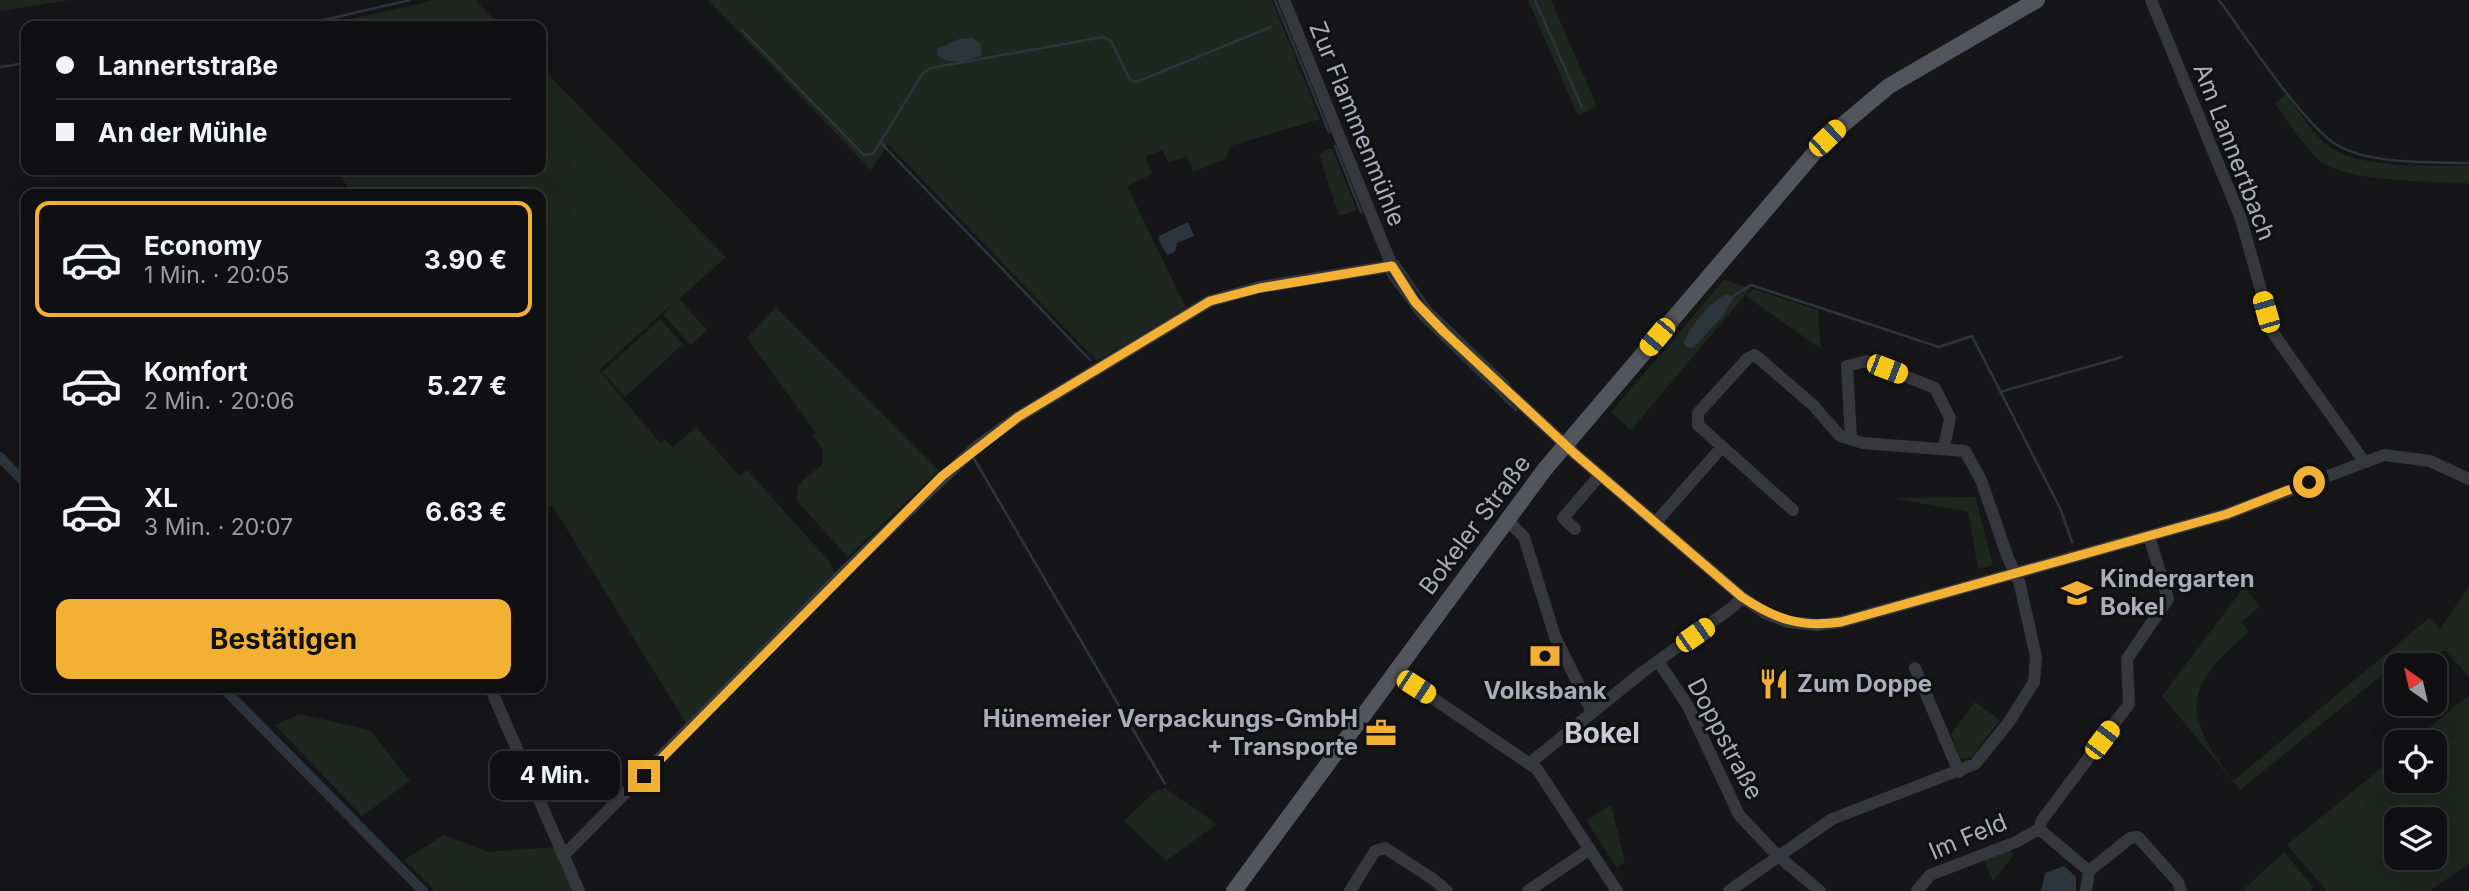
<!DOCTYPE html>
<html lang="de">
<meta charset="utf-8">
<style>
body{margin:0;font-family:Inter,sans-serif;background:#1e1e20;color:#f1f3f6;height:100vh;display:flex;flex-direction:column;font-size:26px;white-space:nowrap}
*{box-sizing:border-box;margin:0}
p{font-size:23px;color:#9c9d9f}
.icon{flex:none;width:38px;height:38px;fill:none;stroke:currentColor;stroke-width:2;stroke-linecap:round;stroke-linejoin:round}
.map{position:relative;flex:1;overflow:hidden}
.sheet{position:absolute;left:21px;top:189px;width:525px;height:504px;display:flex;flex-direction:column;background:#101012;border-radius:14px;box-shadow:0 7px 28px #0002,0 0 0 2px #303032}
.sheet>*{flex:none}
.hud{position:absolute;left:21px;top:21px;width:525px;height:154px;border-radius:14px;box-shadow:0 7px 28px #0002,0 0 0 2px #303032;display:grid;align-content:center;height:154px;padding:0 35px;background:#101012}
.needle{width:46px;rotate:326deg}
.controls{position:absolute;left:2384px;top:653px;display:grid;gap:14px}
.controls a{display:grid;place-items:center;width:63px;height:63px;border-radius:14px;background:#101012;box-shadow:0 7px 28px #0002,0 0 0 2px #303032;font-size:35px}
.end{position:absolute;width:32px;height:32px;margin:-16px;border:9px solid #f2b134;background:#111;box-shadow:0 0 0 4px #111}
.from{border-radius:50%}
.bubble{position:absolute;height:49px;border-radius:14px;background:#101012;box-shadow:0 7px 28px #0002,0 0 0 2px #303032;font-size:23px;font-weight:700;line-height:49px;text-align:center}
.car{position:absolute;width:21px;height:42px;margin:-21px -10px;border-radius:9px;box-shadow:0 0 5px 2px #0007;background:linear-gradient(#f5c518 24%,#345 0 40%,#f5c518 0 76%,#345 0 86%,#f5c518 0)}
.hud b{display:flex;align-items:center;gap:24px;height:66px;font-size:26px}
.hud b+b{border-top:2px solid #303032}
.hud i{width:18px;height:18px;background:#f1f3f6}
ul{padding:12px 0 0;list-style:none}
li{display:flex;align-items:center;gap:21px;height:116px;margin:0 14px 10px;padding:0 21px;border:4px solid transparent;border-radius:14px}
li div{flex:1}
li b{display:block;font-size:26px}
li em{font-style:normal;font-weight:700}
li.current{border-color:#f2b134}
li>.icon{width:63px;height:63px;stroke-width:1.5}
.action{display:flex;gap:14px;margin-top:auto;padding:14px 35px}
.action a{flex:1;height:80px;border-radius:14px;background:#f2b134;color:#111;font-size:28px;font-weight:700;line-height:80px;text-align:center}
.map>svg:first-child{display:block}
</style>
<div class="map">
<svg width="2469" height="891" viewBox="0 0 2469 891">
<rect width="100%" height="100%" fill="#161618"/>
<path fill="#1e261f" fill-rule="evenodd" d="M0,0h70l-70,11z
M435,0h40l26,26h-181z
M708,0h564l48,119 -90,27 -4,13 -33,13 -6,-16 -18,7 -7,-13 -17,7 7,17 -25,12 59,122 -89,53 -209,-217 -17,26z
M1528,0h23l46,106 -19,10z
M541,67l185,190 -47,42 28,31 -16,15 -28,-30 12,-13 -76,68 61,73 5,-3 8,7 23,-20 43,49 8,-6 83,92 5,13 -148,150 -135,-220 -7,5 -4,-7v-309h-189l-15,-24h204z
M2286,94c14,19 29,45 50,57 31,17 97,15 133,15v17c-33,-1 -126,-1 -150,-23 -17,-15 -30,-38 -44,-56z
M1332,148l25,62 -18,6 -20,-62z
M1724,280l27,8 -120,142 -20,-18z
M1753,289l65,21 3,39 -75,-53z
M776,307l163,164 -91,86 -51,-56c-3,-19 12,-25 25,-36v-17l-9,-12 3,-3 -69,-95z
M660,319l23,25 -58,53 -23,-25z
M1975,497l18,68 -15,4 -10,-57 -75,-14z
M2469,586v91l-23,-26 -43,7 -163,132 -78,-94 82,-109 16,19 -19,16 8,10c-66,55 -67,81 -16,149l196,-163 11,11z
M2469,695v169l-40,27h-102l-40,-46 109,-89v24h38v-38h-22zM2396,819h38v39h-38z
M1975,702l25,18 -28,37 -8,2 -5,-3 -8,-22z
M300,714l70,16 40,51 -48,35 -87,-91z
M1165,788l52,36 -51,37 -42,-40 29,-28z
M1611,805l14,57 -8,6 -31,-48z
M444,835l44,17 66,-5 19,44h-138l-31,-31z
M2009,849l5,6 -21,26 -9,-21z
M2284,852l29,35 -4,4h-67z"/>
<path fill="#2c353c" d="M973,38l7,6 2,11c-14,6 -32,10 -44,1l-1,-7 22,-10z
M1188,222l6,14 -17,7 -2,9 -8,3 -9,-16 1,-3z
M1726,294l8,3 -13,21 -28,30 -6,-1 -4,-4c11,-21 23,-37 43,-49z
M2064,866l12,11v14h-35l4,-18z"/>
<g fill="none" stroke-linecap="round" stroke-linejoin="round">
<path stroke="#2c353c" stroke-width="2.5" d="M1275,0l54,132
M1535,0l47,107
M2219,0c25,34 86,127 118,145 35,20 93,17 132,18
M298,26l112,-26
M742,30l122,125 9,-1 50,-81 8,-5 172,-31 8,4 19,39 6,2 135,-55
M0,67l26,-4
M881,143l209,217
M1335,146l26,66
M1397,261l32,46 80,77
M1387,274l32,43 97,93
M1733,296l18,-11 188,62 33,-11 88,172 12,34
M2000,392l122,-35
M973,457l192,327"/>
<path stroke="#2c353c" stroke-width="10" d="M0,457l26,27
M223,688l200,203"/>
<path stroke="#37383d" stroke-width="12" d="M1284,0l108,266 23,36 29,30 130,121 168,144 23,16 23,9 30,3 23,-3 386,-108 157,-59 46,6 39,18
M2151,0l90,219 32,114 90,127
M1851,438l-4,-72 20,-5 68,27 15,30 -6,30
M1506,519l18,18 31,100 37,75
M1656,522l66,-75
M1575,529l-12,-11 37,-43
M1658,661l30,45 51,109 38,40 43,36
M1915,668l44,104
M1394,672l143,97 80,122
M492,692l87,199
M1530,763l110,-89 94,-68 8,-9
M2039,829l50,42 -3,20
M563,856l285,-288 128,-121 42,-30 192,-116 50,-14 132,-21
M2089,871l41,-33 8,-1 40,45 3,9
M1350,891l25,-40 10,-3 48,31 14,12
M1528,891l62,-42
M1729,891l103,-72 143,-55 34,-42 25,-40 2,-25 -17,-76 -11,-23 -27,-78 -16,-29 -102,-8 -23,-7 -27,-31 -58,-50 -7,3 -50,55v12l95,85
M1917,891l13,-16 86,-33 23,-13 3,-9 87,-116 -2,-45 41,-60 -19,-63"/>
<path stroke="#53555c" stroke-width="16" d="M1234,891l311,-422 282,-331 62,-52 148,-86"/>
</g>
<g fill="none" stroke-linecap="round" stroke-linejoin="round">
<path stroke="#f2b134" stroke-width="9" d="M644,776l298,-300 76,-59 192,-116 50,-13 132,-22 23,36 29,30 130,121 168,144c33,22 59,31 99,25l386,-108 82,-32"/>
</g>
<defs>
<g id="school-bare" transform="scale(2.415)"><path d="M0-5L7-2L0 1L-7-2ZM-4 1L0 2.5L4 1V4Q0 6-4 4Z" fill="#f2b134" stroke="#111113" stroke-width="2.5" paint-order="stroke"/></g>
<g id="bank-bare" transform="scale(2.415)"><path d="M-6-4H6V4H-6ZM0-2.3a2.3 2.3 0 1 0 0 4.6a2.3 2.3 0 1 0 0-4.6Z" fill="#f2b134" stroke="#111113" stroke-width="2.5" paint-order="stroke"/></g>
<g id="restaurant-bare" transform="scale(2.415)"><path d="M-5-6h1v4h1v-4h1v4h1v-4h1v5L-1.5 .5V6h-2V.5L-5-1ZM5-6V6H3V1.5H1.5Q1.5-4 5-6Z" fill="#f2b134" stroke="#111113" stroke-width="2.5" paint-order="stroke"/></g>
<g id="office-bare" transform="scale(2.415)"><path d="M-6-3h4V-5.5h4V-3h4V5H-6ZM-1-4.5V-3h2v-1.5ZM-6 0V1H6V0Z" fill="#f2b134" stroke="#111113" stroke-width="2.5" paint-order="stroke"/></g>
</defs>
<g fill-rule="evenodd">
<use href="#school-bare" x="2077" y="593"/>
<use href="#bank-bare" x="1545" y="656"/>
<use href="#restaurant-bare" x="1774" y="684"/>
<use href="#office-bare" x="1381" y="733"/>
</g>
<g text-anchor="middle" stroke-width="6" stroke-linejoin="round" paint-order="stroke">
<g font-size="24" fill="#a8adb8" stroke="#111113">
<text transform="translate(1357 124) rotate(68)" y="8">Zur Flammenmühle</text>
<text transform="translate(2234 152) rotate(69)" y="8">Am Lannertbach</text>
<text transform="translate(1475 525) rotate(-53)" y="8">Bokeler Straße</text>
<text transform="translate(1725 739) rotate(62)" y="8">Doppstraße</text>
<text transform="translate(1968 837) rotate(-23)" y="8">Im Feld</text>
</g>
<g font-size="24" font-weight="bold" fill="#a8adb8" stroke="#111113" text-anchor="start">
<text x="2100" y="587">Kindergarten<tspan x="2100" dy="28">Bokel</tspan></text>
<text x="1797" y="692">Zum Doppe</text>
<text x="1545" y="699" text-anchor="middle">Volksbank</text>
<text x="1358" y="727" text-anchor="end">Hünemeier Verpackungs-GmbH<tspan x="1358" dy="28">+ Transporte</tspan></text>
</g>
<g font-size="28" font-weight="bold" fill="#c9ccd4" stroke="#111113">
<text x="1602" y="743">Bokel</text>
</g>
</g>
</svg>
<div class="controls">
<a><svg class="needle" viewBox="-14 -14 28 28"><path d="M0-13l5 13h-10z" fill="#e53935"/><path d="M0 13l5-13h-10z" fill="#9c9d9f"/></svg></a>
<a><svg class="icon" aria-label="locate" viewBox="0 0 24 24"><circle cx="12" cy="12" r="6"/><path d="M12 2v4M12 18v4M2 12h4M18 12h4"/></svg></a>
<a><svg class="icon" aria-label="layers" viewBox="0 0 24 24"><path d="M12 4l9 5-9 5-9-5zM3 14l9 5 9-5"/></svg></a>
</div>
<i class="end from" style="left:2309px;top:482px"></i>
<i class="end" style="left:644px;top:776px"></i>
<div class="bubble" style="left:490px;top:751px;width:130px">4 Min.</div>
<i class="car" style="left:1827px;top:138px;rotate:46deg"></i>
<i class="car" style="left:2266px;top:312px;rotate:344deg"></i>
<i class="car" style="left:1657px;top:337px;rotate:220deg"></i>
<i class="car" style="left:1887px;top:369px;rotate:111deg"></i>
<i class="car" style="left:1695px;top:635px;rotate:55deg"></i>
<i class="car" style="left:1416px;top:687px;rotate:123deg"></i>
<i class="car" style="left:2102px;top:740px;rotate:37deg"></i>
<div class="hud">
<b><i class="from"></i>Lannertstraße</b>
<b><i></i>An der Mühle</b>
</div>
<section class="sheet">
<ul>
<li class="current"><svg class="icon" aria-label="car" viewBox="0 0 24 24"><path d="M5 17H2v-5l4-1 3-4h7l3 4 3 1v5h-3M9 17h6M6 11h13"/><circle cx="7" cy="17" r="2"/><circle cx="17" cy="17" r="2"/></svg><div><b>Economy</b><p>1 Min. · 20:05</p></div><em>3.90 €</em></li>
<li><svg class="icon" aria-label="car" viewBox="0 0 24 24"><path d="M5 17H2v-5l4-1 3-4h7l3 4 3 1v5h-3M9 17h6M6 11h13"/><circle cx="7" cy="17" r="2"/><circle cx="17" cy="17" r="2"/></svg><div><b>Komfort</b><p>2 Min. · 20:06</p></div><em>5.27 €</em></li>
<li><svg class="icon" aria-label="car" viewBox="0 0 24 24"><path d="M5 17H2v-5l4-1 3-4h7l3 4 3 1v5h-3M9 17h6M6 11h13"/><circle cx="7" cy="17" r="2"/><circle cx="17" cy="17" r="2"/></svg><div><b>XL</b><p>3 Min. · 20:07</p></div><em>6.63 €</em></li>
</ul>
<div class="action"><a>Bestätigen</a></div>
</section>
</div>
